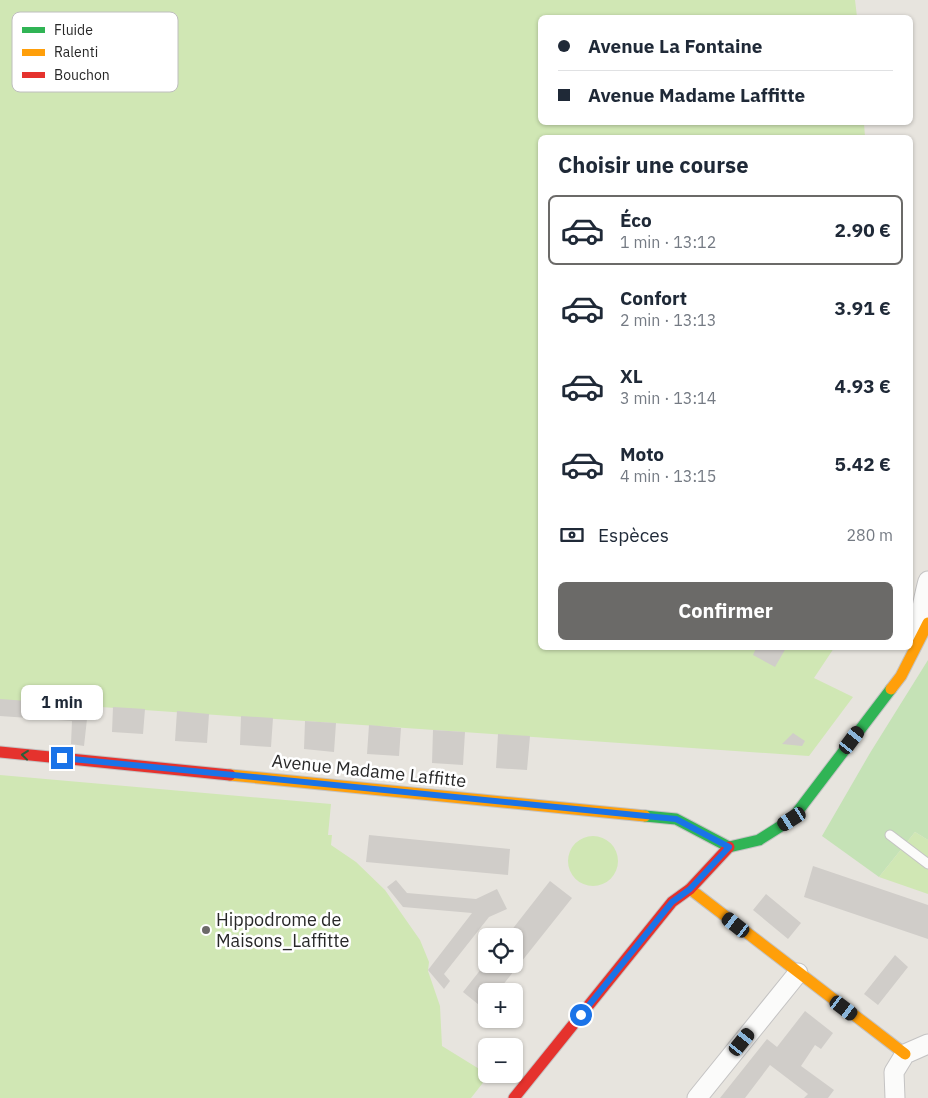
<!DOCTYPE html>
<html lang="fr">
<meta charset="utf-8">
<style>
body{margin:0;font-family:"IBM Plex Sans",sans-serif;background:#f6f6f7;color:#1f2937;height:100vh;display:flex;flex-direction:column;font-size:19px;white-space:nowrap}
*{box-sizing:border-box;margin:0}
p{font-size:16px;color:#747a83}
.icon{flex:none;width:28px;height:28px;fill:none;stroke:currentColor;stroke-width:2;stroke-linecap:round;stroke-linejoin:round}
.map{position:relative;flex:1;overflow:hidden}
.side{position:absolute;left:538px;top:135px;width:375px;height:515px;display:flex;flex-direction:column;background:#fff;border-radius:8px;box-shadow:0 1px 4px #0004}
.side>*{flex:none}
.hud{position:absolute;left:538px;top:15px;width:375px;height:110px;border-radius:8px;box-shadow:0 1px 4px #0004;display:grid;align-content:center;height:110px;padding:0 20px;background:#fff}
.tools{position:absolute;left:478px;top:928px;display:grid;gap:10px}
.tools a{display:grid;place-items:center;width:45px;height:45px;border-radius:8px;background:#fff;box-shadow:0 1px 4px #0004;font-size:25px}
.end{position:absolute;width:22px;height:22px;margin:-11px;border:6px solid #1a73e8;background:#fff;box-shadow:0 0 0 2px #fff}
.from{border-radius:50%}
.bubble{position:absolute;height:35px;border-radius:8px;background:#fff;box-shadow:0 1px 4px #0004;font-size:16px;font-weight:800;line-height:35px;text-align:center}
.car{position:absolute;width:15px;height:30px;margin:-15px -8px;border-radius:6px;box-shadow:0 0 4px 1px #0007;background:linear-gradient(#222 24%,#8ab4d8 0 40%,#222 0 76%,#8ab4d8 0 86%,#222 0)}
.hud b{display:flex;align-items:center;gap:18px;height:48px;font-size:19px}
.hud b+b{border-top:1px solid #e0e1e3}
.hud i{width:12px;height:12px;background:#1f2937}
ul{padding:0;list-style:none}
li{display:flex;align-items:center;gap:15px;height:70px;margin:0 10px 8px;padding:0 10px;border:2px solid transparent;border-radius:8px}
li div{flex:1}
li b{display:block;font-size:19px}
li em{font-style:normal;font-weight:800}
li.selected{border-color:#6b6a68}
li>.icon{width:45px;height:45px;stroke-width:1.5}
h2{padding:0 20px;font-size:22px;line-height:60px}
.pay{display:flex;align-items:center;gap:12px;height:55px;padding:0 20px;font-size:19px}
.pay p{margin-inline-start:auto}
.action{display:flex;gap:10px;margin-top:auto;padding:10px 20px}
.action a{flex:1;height:58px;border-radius:8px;background:#6b6a68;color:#fff;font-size:20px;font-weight:800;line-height:58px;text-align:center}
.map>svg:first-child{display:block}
</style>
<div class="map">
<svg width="928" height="1098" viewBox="0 0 928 1098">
<rect width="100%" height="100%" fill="#e7e4de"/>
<path fill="#c5e2b6" d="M928,660v180l-13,-8 -36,45 -57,-41 48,-83z"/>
<path fill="#d0e7b4" d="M0,0h855l2,17 -317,1v104l324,1 1,14 -325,1v510h294l-20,30 39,19 -44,59 -809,-56z
M0,775l331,29 -3,31h4l-1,10 25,17 29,28 35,50 9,22 -1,9 12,35 2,40 47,29 -18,23h-471z
M915,832l13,8v54l-49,-17z
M568 861a25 25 0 1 1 50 0a25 25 0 1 1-50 0Z"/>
<path fill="#d0cdc9" d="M756,648h30l-11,19 -22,-12z
M0,699l99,7 -2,14 -10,-1 -3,27 -13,-2 1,-23 -72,-5z
M113,707l32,2 -2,25 -31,-2z
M177,711l32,3 -2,29 -32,-2z
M241,716l32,2 -2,29 -31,-2z
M305,721l31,2 -2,29 -30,-3z
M369,725l32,3 -2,28 -32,-2z
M433,730l32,2 -2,33 -31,-2z
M793,733l12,8 -3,5 -20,-2z
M498,734l32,2 -3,34 -31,-2z
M369,835l141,14 -2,26 -142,-13z
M813,866l115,39v34l-124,-42z
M396,880l11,13 69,6 21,-10 10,20 -18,8 -45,57 6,7 -6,8 -16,-19 44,-57 -69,-6 -16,-20z
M550,881l22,17 -74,93h-12v15l-2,3 -21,-17 22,-28h29v-28h-7z
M766,894l35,29 -13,16 -35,-29z
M895,955l13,12 -30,38 -14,-11z
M805,1011l28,22 -12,16 -6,-4 -14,21 33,24 -6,8h-24l4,-4 -38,-29 -25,33h-25l47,-59 10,8z"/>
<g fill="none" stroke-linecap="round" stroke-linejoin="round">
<g stroke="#c4c3c3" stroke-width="11">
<path id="lane" d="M890,835l38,29"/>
</g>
<g stroke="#c4c3c3" stroke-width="21">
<path id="street" d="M915,635c6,-18 8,-36 13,-54
M697,1098l101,-125
M895,1098l-1,-26 11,-18 23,-10"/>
</g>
<g stroke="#c4c3c3" stroke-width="13">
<path id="fast" d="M645,816l31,3 53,28
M729,847l30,-7 33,-21 99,-130"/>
</g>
<g stroke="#c4c3c3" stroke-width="13">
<path id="slow" d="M891,689l10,-13 27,-53
M230,775l415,41
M690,889l215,165"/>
</g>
<g stroke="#c4c3c3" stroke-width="13">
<path id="jam" d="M0,752l230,23
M514,1098l158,-196 18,-13 39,-42"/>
</g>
<use href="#lane" stroke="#fbfbfa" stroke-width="9"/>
<use href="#street" stroke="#fbfbfa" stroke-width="19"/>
<use href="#fast" stroke="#30b455" stroke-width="11"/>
<use href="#slow" stroke="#ff9f0a" stroke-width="11"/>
<use href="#jam" stroke="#e5322d" stroke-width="11"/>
</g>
<defs><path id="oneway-chevron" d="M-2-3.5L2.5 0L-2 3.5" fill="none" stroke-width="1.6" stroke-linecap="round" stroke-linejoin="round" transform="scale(1.25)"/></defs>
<use stroke="#2b603a" href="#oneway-chevron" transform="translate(25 755) rotate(-174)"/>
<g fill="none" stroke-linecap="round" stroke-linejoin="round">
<path stroke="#1a73e8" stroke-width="6" d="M62,758l614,61 53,28 -39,42 -18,13 -91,113"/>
</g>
<circle fill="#6b6a68" stroke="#fff" stroke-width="2" cx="206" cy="930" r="5"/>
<g text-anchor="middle" stroke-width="5" stroke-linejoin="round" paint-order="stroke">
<g font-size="18" fill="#282828" stroke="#fff">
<text transform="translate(369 771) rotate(6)" y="6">Avenue Madame Laffitte</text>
</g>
<g font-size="18" fill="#282828" stroke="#fff" text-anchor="start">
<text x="216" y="926">Hippodrome de<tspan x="216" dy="21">Maisons_Laffitte</tspan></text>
</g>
</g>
<rect x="12" y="12" width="166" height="80" rx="8" fill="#fff" stroke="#bebebe" stroke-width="1"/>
<rect x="22" y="27" width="23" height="6" fill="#30b455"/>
<rect x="22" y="49" width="23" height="7" fill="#ff9f0a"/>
<rect x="22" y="72" width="23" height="6" fill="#e5322d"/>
<g font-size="14" fill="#282828">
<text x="54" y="35">Fluide</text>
<text x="54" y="57">Ralenti</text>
<text x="54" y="80">Bouchon</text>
</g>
</svg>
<div class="tools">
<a><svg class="icon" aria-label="locate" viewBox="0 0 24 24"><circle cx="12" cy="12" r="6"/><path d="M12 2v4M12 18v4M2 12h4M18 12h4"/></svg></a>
<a>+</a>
<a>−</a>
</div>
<i class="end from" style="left:581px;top:1015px"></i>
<i class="end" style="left:62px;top:758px"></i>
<div class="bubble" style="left:21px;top:685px;width:82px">1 min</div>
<i class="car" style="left:852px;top:740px;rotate:37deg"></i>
<i class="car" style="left:792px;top:819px;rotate:238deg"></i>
<i class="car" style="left:736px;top:925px;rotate:308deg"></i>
<i class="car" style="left:844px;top:1008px;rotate:127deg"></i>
<i class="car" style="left:742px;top:1042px;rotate:39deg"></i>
<div class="hud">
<b><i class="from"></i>Avenue La Fontaine</b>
<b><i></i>Avenue Madame Laffitte</b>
</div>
<section class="side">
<h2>Choisir une course</h2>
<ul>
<li class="selected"><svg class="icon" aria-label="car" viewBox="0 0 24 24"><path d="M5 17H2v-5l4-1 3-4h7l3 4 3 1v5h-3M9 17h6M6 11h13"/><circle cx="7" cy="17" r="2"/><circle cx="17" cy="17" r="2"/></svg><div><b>Éco</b><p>1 min · 13:12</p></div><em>2.90 €</em></li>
<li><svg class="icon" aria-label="car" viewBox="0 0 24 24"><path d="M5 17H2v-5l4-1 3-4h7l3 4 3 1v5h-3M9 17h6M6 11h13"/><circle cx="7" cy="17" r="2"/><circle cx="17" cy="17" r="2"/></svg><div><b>Confort</b><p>2 min · 13:13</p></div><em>3.91 €</em></li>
<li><svg class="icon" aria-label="car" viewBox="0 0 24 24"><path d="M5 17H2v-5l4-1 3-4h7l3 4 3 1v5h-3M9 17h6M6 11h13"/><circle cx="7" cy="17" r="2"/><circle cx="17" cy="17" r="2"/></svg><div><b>XL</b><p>3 min · 13:14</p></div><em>4.93 €</em></li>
<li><svg class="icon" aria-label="car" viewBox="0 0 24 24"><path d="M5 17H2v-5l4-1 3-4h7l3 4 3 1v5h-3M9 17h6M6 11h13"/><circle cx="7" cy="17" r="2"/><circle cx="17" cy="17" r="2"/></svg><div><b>Moto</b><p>4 min · 13:15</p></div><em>5.42 €</em></li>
</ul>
<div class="pay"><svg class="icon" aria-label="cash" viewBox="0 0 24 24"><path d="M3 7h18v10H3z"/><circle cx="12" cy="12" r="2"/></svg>Espèces<p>280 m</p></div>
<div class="action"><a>Confirmer</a></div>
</section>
</div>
